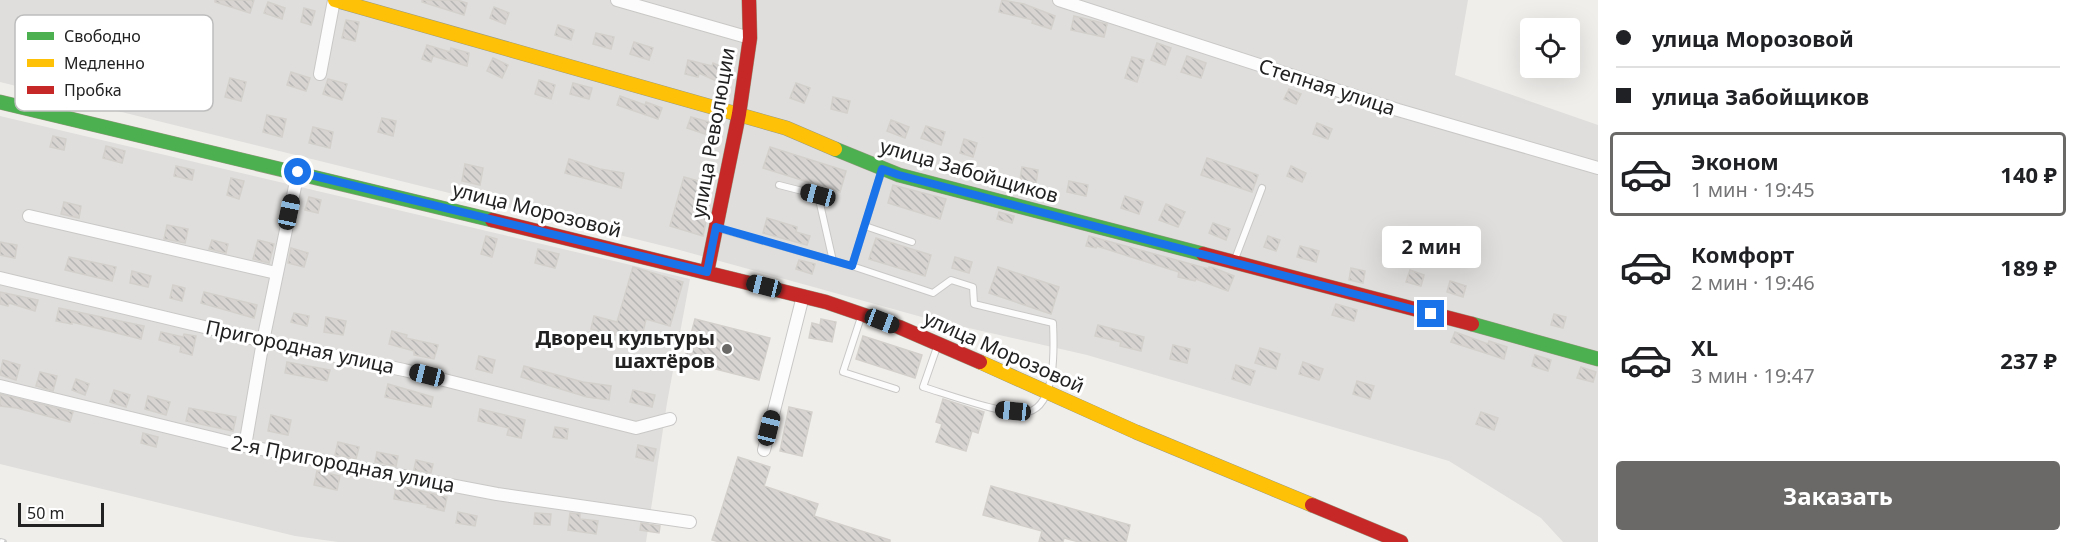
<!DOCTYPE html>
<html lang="ru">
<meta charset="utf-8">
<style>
body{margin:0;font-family:"Noto Sans",sans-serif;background:#f2f2f2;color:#202124;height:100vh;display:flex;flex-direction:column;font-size:22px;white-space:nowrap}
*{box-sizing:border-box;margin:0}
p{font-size:20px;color:#757577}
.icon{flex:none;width:33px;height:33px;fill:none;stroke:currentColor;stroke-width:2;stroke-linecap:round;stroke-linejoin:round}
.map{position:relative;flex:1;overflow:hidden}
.panel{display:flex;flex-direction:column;background:#fff;width:480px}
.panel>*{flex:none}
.hud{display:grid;align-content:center;height:132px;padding:0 18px;background:#fff}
.fabs{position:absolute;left:1520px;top:18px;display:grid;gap:12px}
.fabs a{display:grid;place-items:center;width:60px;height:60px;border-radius:6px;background:#fff;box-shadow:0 6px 24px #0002;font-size:30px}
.scale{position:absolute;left:18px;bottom:15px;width:86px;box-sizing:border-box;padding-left:6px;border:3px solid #222;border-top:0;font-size:16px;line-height:21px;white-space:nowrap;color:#222;-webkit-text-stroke:4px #fff;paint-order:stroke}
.end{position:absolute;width:27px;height:27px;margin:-14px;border:8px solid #1a73e8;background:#fff;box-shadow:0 0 0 3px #fff}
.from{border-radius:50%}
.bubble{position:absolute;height:42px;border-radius:6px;background:#fff;box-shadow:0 6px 24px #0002;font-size:20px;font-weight:700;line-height:42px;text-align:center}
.car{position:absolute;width:18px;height:36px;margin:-18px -9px;border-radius:8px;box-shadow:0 0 4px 2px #0007;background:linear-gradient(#222 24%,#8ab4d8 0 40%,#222 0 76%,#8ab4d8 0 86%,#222 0)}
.hud b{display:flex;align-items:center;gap:21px;height:57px;font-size:22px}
.hud b+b{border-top:2px solid #e0e0e0}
.hud i{width:15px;height:15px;background:#202124}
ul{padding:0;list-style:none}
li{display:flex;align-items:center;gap:18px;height:84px;margin:0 12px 9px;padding:0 6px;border:3px solid transparent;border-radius:6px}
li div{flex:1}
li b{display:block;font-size:22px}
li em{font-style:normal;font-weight:700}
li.current{border-color:#6a6968}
li>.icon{width:54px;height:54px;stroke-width:1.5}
.action{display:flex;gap:12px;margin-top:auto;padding:12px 18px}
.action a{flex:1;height:69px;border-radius:6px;background:#6a6968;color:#fff;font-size:24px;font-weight:700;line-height:69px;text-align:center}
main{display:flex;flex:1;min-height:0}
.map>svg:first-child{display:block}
</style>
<main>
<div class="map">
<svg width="1598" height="542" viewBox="0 0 1598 542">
<defs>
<pattern id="building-back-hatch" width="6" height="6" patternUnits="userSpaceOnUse" patternTransform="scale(1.5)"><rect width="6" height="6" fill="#d7d4d2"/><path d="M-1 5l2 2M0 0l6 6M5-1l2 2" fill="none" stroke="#b8b6b4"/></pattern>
</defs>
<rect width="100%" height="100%" fill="#f0eeeb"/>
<path fill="#dfdedc" d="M0,0h1468l-13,75 143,50v417h-35l-22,-24 -92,-57 -362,-106 -158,-36 -253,-70 -676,-167z
M0,116l690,163 -23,124 -21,139h-308l-43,-6 -295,-72z"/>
<path fill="url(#building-back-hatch)" stroke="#d3d0cc" stroke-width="1.5" d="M215,0h39l-4,13 -35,-11z
M422,0h35l10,3 -3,12 -42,-13z
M1002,0l22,4 31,12 -4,13 -19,-6 1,-3 -34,-8z
M268,2l17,6 -3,11 -18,-6z
M494,7l15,6 -4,11 -15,-6z
M304,8l11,3 -4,14 -10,-3z
M1074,16l33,8 -3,13 -33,-7z
M346,20l13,2 -4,19 -13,-3z
M558,25l16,5 -3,10 -16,-5z
M596,33l18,4 -3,12 -18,-5z
M634,42l19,6 -4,12 -19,-6z
M1157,43l14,5 -6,17 -14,-5z
M427,45l23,7 1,-4 18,5 -2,13 -34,-10 -2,6 -9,-3z
M1187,56l19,7 -5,15 -20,-6z
M1132,57l12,3 -7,22 -12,-4z
M493,58l15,7 -6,13 -15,-7z
M688,60l24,6 1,-3 16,7 -6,14 -24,-11 -1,4 -13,-3z
M291,72l19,6 -4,13 -19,-6z
M230,78l16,4 -5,19 -16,-4z
M328,79l19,5 -5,16 -19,-6z
M539,80l16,5 -4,14 -16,-5z
M573,83l19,5 -3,11 -19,-5z
M796,83l14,5 -6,15 -14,-5z
M1289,89l12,5 -5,10 -12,-5z
M620,96l25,9 1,-3 16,6 -4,11 -41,-14z
M833,97l17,4 -3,12 -16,-4z
M267,115l19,4 -4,18 -19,-5z
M691,117l18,5 -4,12 -18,-6z
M382,118l14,3 -3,15 -15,-4z
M891,120l18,7 -4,11 -18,-7z
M1317,123l15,6 -4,10 -15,-5z
M926,126l19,6 -4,13 -20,-7z
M313,127l20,5 -3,16 -21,-5z
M53,136l13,3 -2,11 -14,-3z
M964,139l13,4 -4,14 -13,-4z
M106,146l19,5 -3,12 -19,-5z
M770,147l76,24 -6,21 -77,-24z
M1207,158l51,17 -6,17 -51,-17z
M569,159l31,10 24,4 -3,15 -56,-15z
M465,164l18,4 -3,17 -18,-4z
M176,166l18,4 -2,10 -18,-4z
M1291,166l15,7 -4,9 -15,-6z
M1022,167l16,3 -2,13 -16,-3z
M684,177l29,8 -10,51 -33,-10z
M231,178l13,3 -5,18 -12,-4z
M1069,181l19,4 -2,11 -19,-4z
M893,185l53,14 -6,20 -52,-16z
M1125,196l18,6 -4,12 -18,-6z
M309,197l12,3 -3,13 -13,-3z
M64,202l17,4 -2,12 -18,-4z
M1166,204l19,8 -7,15 -19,-7z
M999,212l15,4 -2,7 -15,-4z
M767,218l30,9 -1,5 14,4 -3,9 -44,-12z
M1213,223l17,6 -4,11 -17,-7z
M167,225l21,4 -3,14 -21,-4z
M486,236l11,3 -5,18 -11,-3z
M1089,236l120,33v-2l5,1 20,8 -6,15 -32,-12 -1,2 -17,-4 1,-5 -51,-16 -31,-10 -1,2 -10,-2z
M1268,236l12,4 -4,11 -12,-4z
M876,238l55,17 -6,21 -56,-17z
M212,240l16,4 -2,9 -17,-4z
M258,240l16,4 -5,19 -16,-4z
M0,242l17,3 -2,13 -15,-3z
M1300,246l19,5 -3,11 -19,-5z
M291,248l17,5 -4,14 -16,-4z
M538,249l21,5 -4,14 -20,-5z
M69,257l47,10 -4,14 -47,-11z
M955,257l17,5 -3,11 -17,-5z
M799,260l16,4 -3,10 -16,-5z
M633,267l50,15 -13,44 -24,-7 -5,22 -50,-12 3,-13 23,6z
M998,267l61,20 -8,27 -62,-21z
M1351,268l14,3 -2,12 -14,-3z
M1410,270l14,5 -3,11 -15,-4z
M132,271l19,5 -3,11 -18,-4z
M1450,281l16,5 -3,11 -16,-5z
M173,285l12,3 -3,13 -12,-3z
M0,292l38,8 -3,11 -26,-8 -1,3 -8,-2z
M204,292l53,13 -3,13 -53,-15z
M1336,304l21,6 -3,11 -22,-6z
M59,308l85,18 -3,13 -69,-17v2l-16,-3z
M294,313l15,3 -2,10 -16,-4z
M1554,314l12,3 -3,11 -12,-3z
M326,317l20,4 -3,14 -19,-3z
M695,319l75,19 -11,42 -75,-19z
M821,319l15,3 -4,20 -23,-4 3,-15 8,2z
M1098,325l46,12 -3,14 -21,-5 1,-4 -26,-6z
M392,331l15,4 -1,3 32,7 -4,14 -20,-4v-4l-25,-7z
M161,332l22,5 1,-3 12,2 -4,19 -12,-3 1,-6 -22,-6z
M1455,332l33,12 1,-3 18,6 -3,12 -53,-17z
M863,336l59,19 -7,23 -59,-19z
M1173,345l17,4 -3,14 -17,-4z
M1260,348l20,6 -4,15 -21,-6z
M1535,355l16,5 -3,11 -16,-5z
M479,356l16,4 -3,13 -16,-4z
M3,360l17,5 -4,15 -16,-5z
M287,362l43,8 -3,11 -42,-8z
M1303,362l20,7 -4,11 -20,-6z
M1236,365l19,6 -5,14 -18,-6z
M524,366l59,16 28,4 -2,14 -22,-3 -66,-20z
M1581,367l15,5 -3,10 -16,-4z
M40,372l17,4 -4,15 -17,-5z
M76,379l13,5 -4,11 -13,-5z
M1357,381l17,5 -4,13 -17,-5z
M388,384l45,13 -2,10 -46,-10z
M114,390l16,5 -4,12 -16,-5z
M633,390l22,5 -3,12 -22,-5z
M0,394l73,18 -3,10 -53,-14 -17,-2z
M148,396l22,6 -4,13 -21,-6z
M943,399l41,13 -6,21 -6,-2 -6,20 -30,-9 6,-18 -6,-2z
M789,407l23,5 -10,44 -22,-5z
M189,408l47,9 -3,14 -47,-10z
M480,409l45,11 -4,18 -14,-3 2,-7 -31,-7z
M1481,412l17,6 -4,12 -18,-6z
M271,415l20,5 -3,15 -20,-4z
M555,427l13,2 -1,10 -14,-2z
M143,433l15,4 -2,10 -15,-4z
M338,442l21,5 -3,12 -21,-4z
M638,445l18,4 -3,12 -17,-4z
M377,452l21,4 -2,10 -21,-4z
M738,457l32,10 -6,19 54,18 -4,12 76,24v2h-170l-8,-2z
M416,460l17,4 -2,9 -17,-3z
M317,471l23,5 -3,14 -23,-5z
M396,485l51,12 -3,14 -17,-4 1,-2 -34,-6z
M991,486l139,39 -4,17h-47l-15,-4 -1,4h-24l3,-11 -59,-16z
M458,512l19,4 -2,10 -19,-3z
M535,513l16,1 -1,11 -16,-1z
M570,513l10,1v5l18,2 -2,13 -28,-4z
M641,523l19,3 -1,7 -19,-3z"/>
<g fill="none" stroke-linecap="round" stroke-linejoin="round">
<g stroke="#c9c8c7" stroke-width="8">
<path id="lane" d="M779,185l39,10 15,66
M865,226l47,16
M717,228l135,38 30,-96
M1235,259l27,-71
M852,266l81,27 18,-13 22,7 1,17 79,19c1,22 4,82 -25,89 -19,5 -84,-19 -105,-25l14,-40
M862,314l-19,58 53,17"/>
</g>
<g stroke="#c9c8c7" stroke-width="14">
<path id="street" d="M617,0l133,38
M1059,0l339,110 200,58
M320,74l14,-74
M29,216l247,57
M0,278l263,63 141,29 232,58 34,-9
M0,386l245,60 252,48 193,28
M245,446l18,-105 35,-169
M764,450l39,-154"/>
</g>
<g stroke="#999a82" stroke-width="15">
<path id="fast" d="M0,102l492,118
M835,149l64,26 304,79
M1472,324l126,35"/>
</g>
<g stroke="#999a82" stroke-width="15">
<path id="slow" d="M335,0l451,128 49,21
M980,362l156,70 176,73"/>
</g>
<g stroke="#999a82" stroke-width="15">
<path id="jam" d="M492,220l334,82 73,25 81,35
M1203,254l269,70
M707,272l32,-158 11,-76 -1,-38
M1312,505l89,37"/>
</g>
<use href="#lane" stroke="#fdfcfc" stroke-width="6"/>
<use href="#street" stroke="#fdfcfc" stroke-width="12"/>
<use href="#fast" stroke="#4caf50" stroke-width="14"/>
<use href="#slow" stroke="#ffc107" stroke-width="14"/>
<use href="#jam" stroke="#c62828" stroke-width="14"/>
<g stroke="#ccc" stroke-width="6">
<path id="rail" d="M0,541l4,1"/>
</g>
<use href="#rail" stroke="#fff" stroke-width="4" stroke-dasharray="11" stroke-linecap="butt"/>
</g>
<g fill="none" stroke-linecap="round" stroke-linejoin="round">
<path stroke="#1a73e8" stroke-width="8" d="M298,172l409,100 9,-45 136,39 30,-97 17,6 532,139"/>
</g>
<circle fill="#6a6968" stroke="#fff" stroke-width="2" cx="727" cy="349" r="6"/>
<g text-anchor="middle" stroke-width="6" stroke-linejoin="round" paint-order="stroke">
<g font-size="20" fill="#222" stroke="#fff">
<text transform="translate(1327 87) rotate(18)" y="7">Степная улица</text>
<text transform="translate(713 133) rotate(-80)" y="7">улица Революции</text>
<text transform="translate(969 171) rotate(16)" y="7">улица Забойщиков</text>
<text transform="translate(537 210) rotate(14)" y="7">улица Морозовой</text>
<text transform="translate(300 347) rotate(12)" y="7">Пригородная улица</text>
<text transform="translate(1004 352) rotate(24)" y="7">улица Морозовой</text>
<text transform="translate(343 464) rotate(11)" y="7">2-я Пригородная улица</text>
</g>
<g font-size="20" font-weight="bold" fill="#222" stroke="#fff" text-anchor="end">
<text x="715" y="345">Дворец культуры<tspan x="715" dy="23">шахтёров</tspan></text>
</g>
</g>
<rect x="15" y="15" width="198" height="96" rx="9" fill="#fff" stroke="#bdbdbd" stroke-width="1.5"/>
<rect x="27" y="32" width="27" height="8" fill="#4caf50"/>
<rect x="27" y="59" width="27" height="8" fill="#ffc107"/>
<rect x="27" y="86" width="27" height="8" fill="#c62828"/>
<g font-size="16" fill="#222">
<text x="64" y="42">Свободно</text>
<text x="64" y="69">Медленно</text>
<text x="64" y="96">Пробка</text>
</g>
</svg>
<div class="fabs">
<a><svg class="icon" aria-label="locate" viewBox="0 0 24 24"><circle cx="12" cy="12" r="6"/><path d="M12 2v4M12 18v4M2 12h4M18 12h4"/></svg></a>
</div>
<div class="scale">50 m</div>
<i class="end from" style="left:298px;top:172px"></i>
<i class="end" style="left:1431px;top:314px"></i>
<div class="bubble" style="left:1382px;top:226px;width:99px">2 мин</div>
<i class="car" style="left:818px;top:195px;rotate:285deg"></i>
<i class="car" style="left:289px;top:212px;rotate:12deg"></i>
<i class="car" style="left:764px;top:286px;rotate:284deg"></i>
<i class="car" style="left:882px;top:321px;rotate:111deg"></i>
<i class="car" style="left:427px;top:375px;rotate:284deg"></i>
<i class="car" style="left:1013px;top:411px;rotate:276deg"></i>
<i class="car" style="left:769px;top:428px;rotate:14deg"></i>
</div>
<section class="panel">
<div class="hud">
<b><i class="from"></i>улица Морозовой</b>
<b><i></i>улица Забойщиков</b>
</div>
<ul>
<li class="current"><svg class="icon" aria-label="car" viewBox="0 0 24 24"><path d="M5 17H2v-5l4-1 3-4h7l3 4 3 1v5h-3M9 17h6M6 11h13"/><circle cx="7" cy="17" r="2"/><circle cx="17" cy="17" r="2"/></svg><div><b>Эконом</b><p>1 мин · 19:45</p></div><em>140 ₽</em></li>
<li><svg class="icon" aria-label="car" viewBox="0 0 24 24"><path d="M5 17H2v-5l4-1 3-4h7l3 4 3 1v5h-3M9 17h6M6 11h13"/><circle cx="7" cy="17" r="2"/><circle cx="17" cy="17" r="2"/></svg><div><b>Комфорт</b><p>2 мин · 19:46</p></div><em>189 ₽</em></li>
<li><svg class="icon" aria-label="car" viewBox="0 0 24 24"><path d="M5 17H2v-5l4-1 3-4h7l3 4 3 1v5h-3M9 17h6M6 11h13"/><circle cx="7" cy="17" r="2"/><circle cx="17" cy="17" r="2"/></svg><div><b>XL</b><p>3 мин · 19:47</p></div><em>237 ₽</em></li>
</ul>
<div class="action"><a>Заказать</a></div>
</section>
</main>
